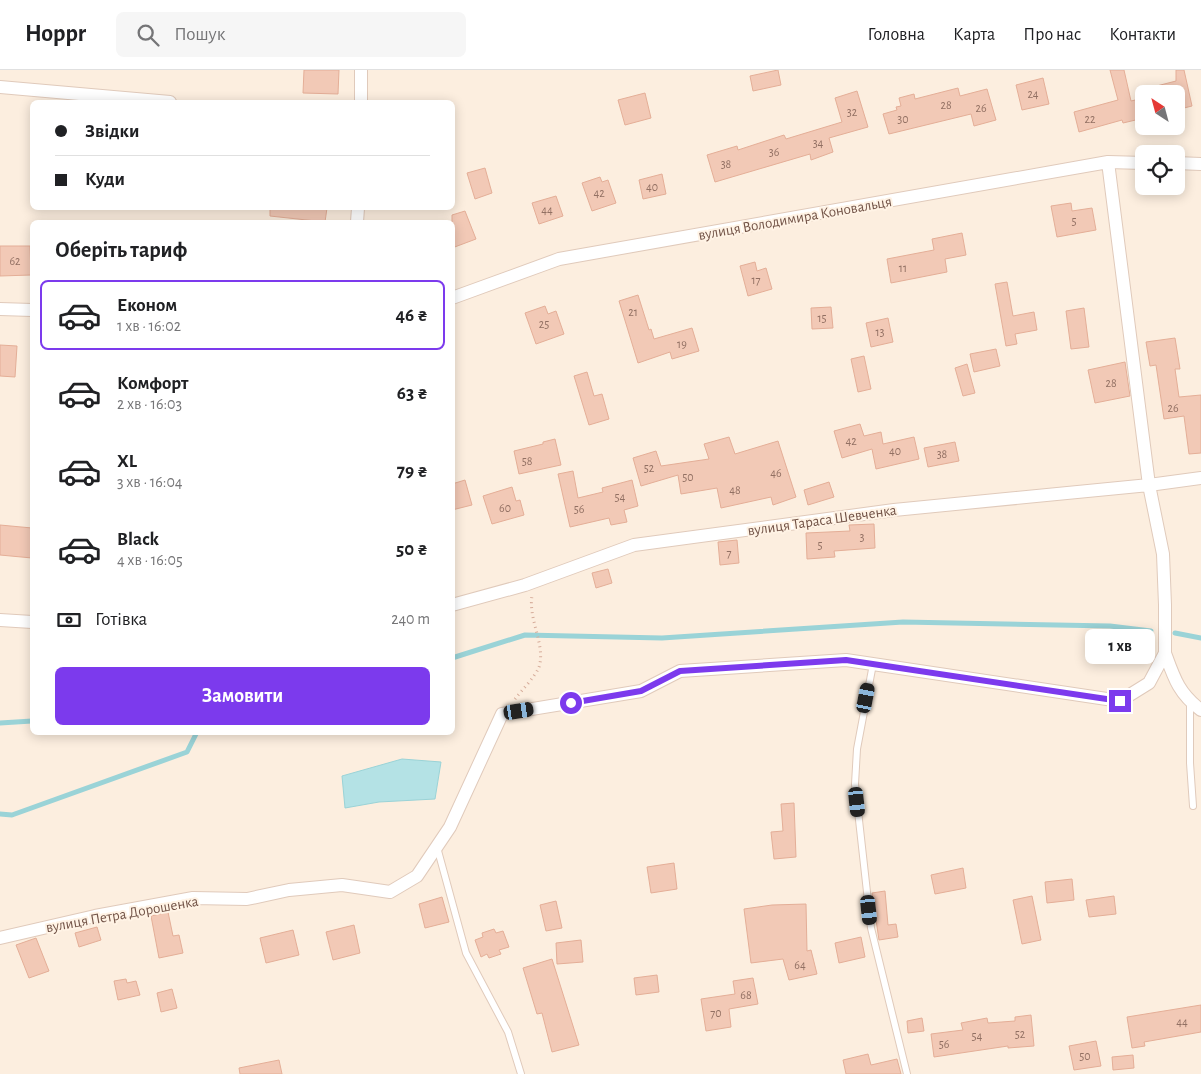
<!DOCTYPE html>
<html lang="uk">
<meta charset="utf-8">
<style>
body{margin:0;font-family:"Alegreya Sans",sans-serif;background:#f6f6f6;color:#202124;height:100vh;display:flex;flex-direction:column;font-size:19px;white-space:nowrap}
*{box-sizing:border-box;margin:0}
p{font-size:16px;color:#757577}
.icon{flex:none;width:28px;height:28px;fill:none;stroke:currentColor;stroke-width:2;stroke-linecap:round;stroke-linejoin:round}
.map{position:relative;flex:1;overflow:hidden}
.side{position:absolute;left:30px;top:150px;width:425px;height:515px;display:flex;flex-direction:column;background:#fff;border-radius:8px;box-shadow:0 2px 12px #0003}
.side>*{flex:none}
.hud{position:absolute;left:30px;top:30px;width:425px;height:110px;border-radius:8px;box-shadow:0 2px 12px #0003;display:grid;align-content:center;height:110px;padding:0 25px;background:#fff}
.needle{width:32px;rotate:324deg}
.buttons{position:absolute;left:1135px;top:15px;display:grid;gap:10px}
.buttons a{display:grid;place-items:center;width:50px;height:50px;border-radius:8px;background:#fff;box-shadow:0 2px 12px #0003;font-size:25px}
.end{position:absolute;width:22px;height:22px;margin:-11px;border:6px solid #7c3aed;background:#fff;box-shadow:0 0 0 2px #fff}
.from{border-radius:50%}
.bubble{position:absolute;height:35px;border-radius:8px;background:#fff;box-shadow:0 2px 12px #0003;font-size:16px;font-weight:700;line-height:35px;text-align:center}
.car{position:absolute;width:15px;height:30px;margin:-15px -8px;border-radius:6px;box-shadow:0 0 4px 1px #0007;background:linear-gradient(#222 24%,#8ab4d8 0 40%,#222 0 76%,#8ab4d8 0 86%,#222 0)}
.hud b{display:flex;align-items:center;gap:18px;height:48px;font-size:19px}
.hud b+b{border-top:1px solid #e0e0e0}
.hud i{width:12px;height:12px;background:#202124}
ul{padding:0;list-style:none}
li{display:flex;align-items:center;gap:15px;height:70px;margin:0 10px 8px;padding:0 15px;border:2px solid transparent;border-radius:8px}
li div{flex:1}
li b{display:block;font-size:19px}
li em{font-style:normal;font-weight:700}
li.selected{border-color:#7c3aed}
li>.icon{width:45px;height:45px;stroke-width:1.5}
h2{padding:0 25px;font-size:22px;line-height:60px}
.pay{display:flex;align-items:center;gap:12px;height:55px;padding:0 25px;font-size:19px}
.pay p{margin-inline-start:auto}
.cta{display:flex;gap:10px;margin-top:auto;padding:10px 25px}
.cta a{flex:1;height:58px;border-radius:8px;background:#7c3aed;color:#fff;font-size:20px;font-weight:700;line-height:58px;text-align:center}
header{display:flex;align-items:center;gap:30px;box-sizing:border-box;height:70px;padding:0 25px;background:#fff;border-bottom:1px solid #e0e0e0}
header strong{font-size:24px}
nav{display:flex;gap:28px;margin-inline-start:auto;font-size:18px}
.search{width:350px;height:45px;background:#f6f6f6;display:flex;align-items:center;gap:12px;box-sizing:border-box;padding:0 18px;border-radius:8px;color:#757577;font-size:19px}
.map>svg:first-child{display:block}
</style>
<header>
<strong>Hoppr</strong>
<div class="search"><svg class="icon" aria-label="search" viewBox="0 0 24 24"><circle cx="10" cy="10" r="6"/><path d="M15 15l6 6"/></svg>Пошук</div>
<nav><a>Головна</a><a>Карта</a><a>Про нас</a><a>Контакти</a></nav>
</header>
<div class="map">
<svg width="1201" height="1004" viewBox="0 0 1201 1004">
<rect width="100%" height="100%" fill="#fceedf"/>
<path fill="#b4e2e5" stroke="#9ad3d7" d="M402,689l39,3 -6,37 -56,3 -34,6 -3,-32z"/>
<g fill="none" stroke-linecap="round" stroke-linejoin="round">
<path stroke="#9ad3d7" stroke-width="5" d="M1175,563l26,5
M452,588l73,-23 137,3 241,-16 207,4 41,5
M0,653l32,-2
M0,744l12,1 175,-63 10,-20"/>
</g>
<path fill="#f2c9b6" stroke="#e4ae97" d="M304,0h35l-1,24 -35,-1z
M778,0l3,15 -28,6 -3,-15z
M1110,0h14l7,31 13,-3v20l-21,5 -1,-3 -43,12 -5,-20 44,-12z
M1176,0h8l8,36 -16,4v-16h-30l-1,-5 31,-8z
M1043,8l6,26 -27,6 -6,-25z
M958,18l2,8 27,-7 9,31 -22,6 -3,-12 -82,20 -6,-20 14,-4 -1,-3 5,-1 -2,-8 15,-4 1,5z
M857,21l11,36 -39,11 4,14 -22,8 -1,-6 -95,28 -8,-27 30,-9 1,4 46,-15 2,4 56,-17 -7,-24z
M645,23l6,25 -26,7 -7,-25z
M485,98l7,25 -17,6 -8,-26z
M662,104l4,20 -23,5 -4,-19z
M600,107l2,5 6,-2 8,23 -24,8 -10,-28z
M556,126l7,20 -24,8 -7,-21z
M1071,133l1,8 20,-3 4,22 -39,7 -6,-31z
M270,138h57l-2,14 -55,-6z
M465,141l11,28 -24,9v-33z
M962,163l4,22 -21,4 2,13 -56,11 -4,-24 47,-9 -2,-11z
M0,176h30l1,29 -31,1z
M755,192l2,9 9,-3 6,21 -24,7 -8,-30z
M1007,212l6,34 21,-4 3,18 -22,4 2,10 -11,2 -11,-62z
M638,225l11,35 2,-1 3,10 38,-11 7,23 -27,8 -2,-7 -32,11 -19,-62z
M545,236l3,8 8,-3 8,23 -28,10 -11,-31z
M831,237l2,21 -21,1 -1,-21z
M1084,238l5,39 -18,2 -5,-38z
M888,248l5,24 -22,5 -5,-24z
M1175,268l5,31h-5l4,28 22,-2v58l-12,1 -5,-38 -20,3 -8,-54 -6,1 -4,-24z
M0,275l17,1 -2,31 -15,-1z
M996,279l4,17 -26,6 -4,-18z
M864,286l7,33 -13,3 -7,-33z
M1125,292l5,34 -35,7 -7,-33z
M967,294l8,29 -12,3 -8,-28z
M587,302l7,24 8,-2 7,25 -20,6 -15,-49z
M860,354l4,12 17,-4 2,12 31,-7 5,22 -43,10 -4,-20 -30,9 -8,-27z
M729,367l6,17 43,-13 18,56 -23,8 -2,-8 -50,11 -4,-20 -36,6 -3,-19 -37,11 -8,-28 23,-7 5,15 48,-7 -5,-15z
M555,369l6,26 -42,9 -5,-23 29,-7v-2z
M955,372l4,19 -31,6 -4,-19z
M573,401l5,27 25,-6 -1,-4 30,-8 6,26 -14,4 3,12 -16,3 -2,-7 -39,9 -12,-53z
M465,410l7,25 -20,5v-26z
M829,412l5,15 -26,8 -4,-15z
M512,417l4,14 4,-1 4,15 -32,9 -9,-28z
M874,454l1,24 -41,3 1,6 -28,2 -1,-26 44,-2 -1,-6z
M0,455l32,3v30l-32,-3z
M737,470l2,23 -19,2 -2,-23z
M608,499l4,14 -16,5 -4,-15z
M794,733l2,54 -22,2 -3,-27 12,-1 -2,-27z
M674,793l3,26 -26,4 -4,-26z
M963,798l3,20 -31,6 -4,-19z
M1072,809l2,21 -27,3 -2,-21z
M885,821l3,34 8,-1 2,13 -19,3 -7,-47z
M1032,826l9,44 -19,4 -9,-44z
M1114,826l2,18 -27,3 -3,-17z
M442,827l7,25 -24,6 -6,-24z
M556,831l6,27 -16,3 -6,-26z
M806,834l1,47 4,-1 6,24 -28,6 -6,-21 -32,4 -7,-54 28,-4z
M168,842l5,24 6,-1 4,18 -24,5 -8,-42z
M354,855l6,28 -27,7 -7,-28z
M97,857l4,13 -22,7 -4,-14z
M494,859l2,4 7,-2 6,16 -10,3 2,4 -12,4 -2,-4 -6,3 -6,-17 8,-3 -1,-4z
M293,860l6,25 -33,8 -6,-25z
M861,867l4,20 -26,6 -4,-20z
M36,868l13,33 -20,7 -13,-33z
M581,870l2,22 -26,2 -1,-21z
M552,889l27,86 -27,7 -10,-39 -5,1 -14,-46z
M657,905l2,17 -23,3 -2,-17z
M753,908l5,26 -29,5 2,18 -25,4 -5,-32 34,-5 -2,-13z
M126,909l1,4 9,-2 4,14 -22,5 -4,-19z
M172,919l5,19 -16,4 -4,-19z
M1201,935v27l-57,10 1,4 -13,2 -5,-31z
M1031,945l3,31 -26,2v-2l-74,11 -3,-23 32,-4 -2,-7 26,-5 1,5 27,-2v-4z
M922,948l2,13 -16,2 -1,-12z
M1096,971l5,25 -27,4 -5,-24z
M868,984l3,11 26,-6 4,15h-55l-3,-14z
M1133,985l1,13 -21,2 -1,-13z
M279,990l3,14h-42l-1,-6z"/>
<g fill="none" stroke-linecap="round" stroke-linejoin="round">
<g stroke="#e0cabb" stroke-width="8">
<path id="lane" d="M873,594l-16,85 -2,35 16,144 36,146
M1190,632v61l3,43
M437,777l29,106 42,79 13,42"/>
</g>
<g stroke="#e0cabb" stroke-width="14">
<path id="street" d="M0,17l170,15
M361,32v-32
M1176,93l25,1
M357,152l1,-14
M452,228l107,-39 549,-97 36,1
M0,239l32,1
M452,535l73,-20 109,-40 260,-35 255,-25 52,-7
M0,550l32,2
M1165,583c9,25 14,41 36,57
M0,868l95,-22 98,-18 54,1 42,-9 53,-5 48,7 27,-16 33,-49 52,-113 139,-23 39,-20 166,-11 274,41 29,-18 16,-30v-48l-2,-51 -14,-69 -41,-323"/>
</g>
<path stroke="#d6ac9a" stroke-width="3" stroke-dasharray="1 4" stroke-linecap="butt" d="M515,629c7,-9 20,-22 24,-32 7,-21 -11,-48 -7,-71"/>
<use href="#lane" stroke="#fff" stroke-width="6"/>
<use href="#street" stroke="#fff" stroke-width="12"/>
</g>
<g fill="none" stroke-linecap="round" stroke-linejoin="round">
<path stroke="#7c3aed" stroke-width="6" d="M571,633l70,-12 39,-20 166,-11 274,41"/>
</g>
<g text-anchor="middle" stroke-width="4" stroke-linejoin="round" paint-order="stroke">
<g font-size="12" fill="#927063">
<text x="1033" y="28">24</text>
<text x="946" y="39">28</text>
<text x="981" y="42">26</text>
<text x="852" y="46">32</text>
<text x="903" y="53">30</text>
<text x="1090" y="53">22</text>
<text x="818" y="77">34</text>
<text x="774" y="86">36</text>
<text x="726" y="98">38</text>
<text x="652" y="121">40</text>
<text x="599" y="127">42</text>
<text x="547" y="144">44</text>
<text x="1074" y="155">5</text>
<text x="15" y="195">62</text>
<text x="903" y="202">11</text>
<text x="756" y="214">17</text>
<text x="633" y="246">21</text>
<text x="822" y="252">15</text>
<text x="544" y="258">25</text>
<text x="880" y="266">13</text>
<text x="682" y="278">19</text>
<text x="1111" y="317">28</text>
<text x="1173" y="342">26</text>
<text x="851" y="375">42</text>
<text x="895" y="385">40</text>
<text x="942" y="388">38</text>
<text x="527" y="395">58</text>
<text x="649" y="402">52</text>
<text x="776" y="407">46</text>
<text x="688" y="411">50</text>
<text x="735" y="424">48</text>
<text x="620" y="431">54</text>
<text x="505" y="442">60</text>
<text x="579" y="443">56</text>
<text x="862" y="471">3</text>
<text x="820" y="479">5</text>
<text x="729" y="487">7</text>
<text x="800" y="899">64</text>
<text x="746" y="929">68</text>
<text x="716" y="947">70</text>
<text x="1182" y="956">44</text>
<text x="1020" y="968">52</text>
<text x="977" y="970">54</text>
<text x="944" y="978">56</text>
<text x="1085" y="990">50</text>
</g>
<g font-size="15" fill="#725347" stroke="#fff3e5">
<text transform="translate(795 148) rotate(-10)" y="5">вулиця Володимира Коновальця</text>
<text transform="translate(822 450) rotate(-8)" y="5">вулиця Тараса Шевченка</text>
<text transform="translate(122 844) rotate(-10)" y="5">вулиця Петра Дорошенка</text>
</g>
</g>
</svg>
<div class="buttons">
<a><svg class="needle" viewBox="-14 -14 28 28"><path d="M0-13l5 13h-10z" fill="#e53935"/><path d="M0 13l5-13h-10z" fill="#757577"/></svg></a>
<a><svg class="icon" aria-label="locate" viewBox="0 0 24 24"><circle cx="12" cy="12" r="6"/><path d="M12 2v4M12 18v4M2 12h4M18 12h4"/></svg></a>
</div>
<i class="end from" style="left:571px;top:633px"></i>
<i class="end" style="left:1120px;top:631px"></i>
<div class="bubble" style="left:1085px;top:559px;width:70px">1 хв</div>
<i class="car" style="left:866px;top:628px;rotate:11deg"></i>
<i class="car" style="left:519px;top:641px;rotate:81deg"></i>
<i class="car" style="left:857px;top:732px;rotate:174deg"></i>
<i class="car" style="left:869px;top:840px;rotate:174deg"></i>
<div class="hud">
<b><i class="from"></i>Звідки</b>
<b><i></i>Куди</b>
</div>
<section class="side">
<h2>Оберіть тариф</h2>
<ul>
<li class="selected"><svg class="icon" aria-label="car" viewBox="0 0 24 24"><path d="M5 17H2v-5l4-1 3-4h7l3 4 3 1v5h-3M9 17h6M6 11h13"/><circle cx="7" cy="17" r="2"/><circle cx="17" cy="17" r="2"/></svg><div><b>Економ</b><p>1 хв · 16:02</p></div><em>46 ₴</em></li>
<li><svg class="icon" aria-label="car" viewBox="0 0 24 24"><path d="M5 17H2v-5l4-1 3-4h7l3 4 3 1v5h-3M9 17h6M6 11h13"/><circle cx="7" cy="17" r="2"/><circle cx="17" cy="17" r="2"/></svg><div><b>Комфорт</b><p>2 хв · 16:03</p></div><em>63 ₴</em></li>
<li><svg class="icon" aria-label="car" viewBox="0 0 24 24"><path d="M5 17H2v-5l4-1 3-4h7l3 4 3 1v5h-3M9 17h6M6 11h13"/><circle cx="7" cy="17" r="2"/><circle cx="17" cy="17" r="2"/></svg><div><b>XL</b><p>3 хв · 16:04</p></div><em>79 ₴</em></li>
<li><svg class="icon" aria-label="car" viewBox="0 0 24 24"><path d="M5 17H2v-5l4-1 3-4h7l3 4 3 1v5h-3M9 17h6M6 11h13"/><circle cx="7" cy="17" r="2"/><circle cx="17" cy="17" r="2"/></svg><div><b>Black</b><p>4 хв · 16:05</p></div><em>50 ₴</em></li>
</ul>
<div class="pay"><svg class="icon" aria-label="cash" viewBox="0 0 24 24"><path d="M3 7h18v10H3z"/><circle cx="12" cy="12" r="2"/></svg>Готівка<p>240 m</p></div>
<div class="cta"><a>Замовити</a></div>
</section>
</div>
